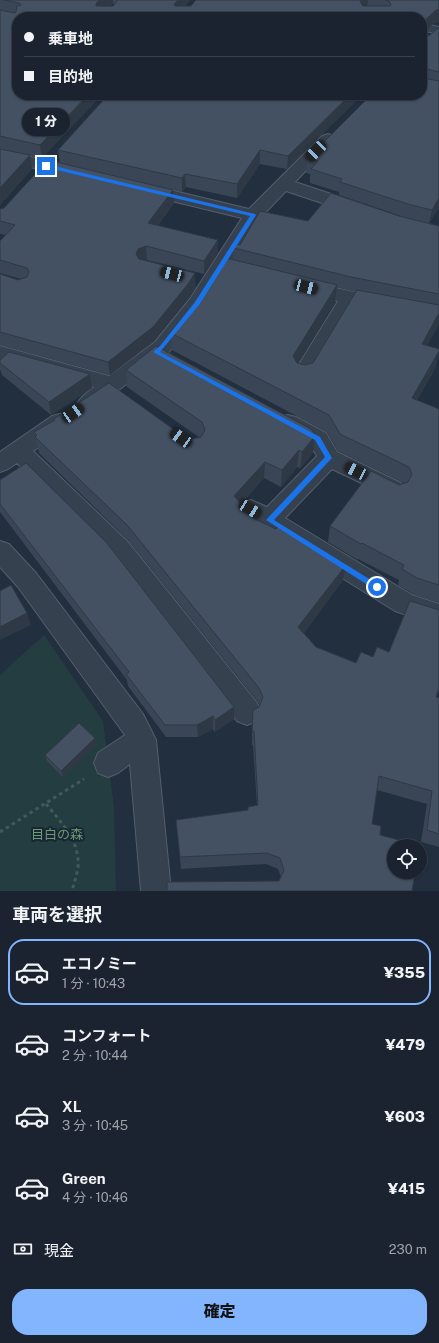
<!DOCTYPE html>
<html lang="ja">
<meta charset="utf-8">
<style>
body{margin:0;font-family:"Public Sans","Noto Sans JP",sans-serif;background:#272f3b;color:#f1f3f6;height:100vh;display:flex;flex-direction:column;font-size:15px;white-space:nowrap}
*{box-sizing:border-box;margin:0}
p{font-size:13px;color:#9fa4aa}
.icon{flex:none;width:22px;height:22px;fill:none;stroke:currentColor;stroke-width:2;stroke-linecap:round;stroke-linejoin:round}
.map{position:relative;height:891px;overflow:hidden}
.panel{display:flex;flex-direction:column;background:#1a232f;flex:1}
.panel>*{flex:none}
.banner{position:absolute;left:12px;top:12px;width:415px;height:88px;border-radius:16px;box-shadow:0 1px 3px #0004,0 0 0 1px #38404b;display:grid;align-content:center;height:88px;padding:0 12px;background:#1a232f}
.buttons{position:absolute;left:387px;top:839px;display:grid;gap:8px}
.buttons a{display:grid;place-items:center;width:40px;height:40px;border-radius:50%;background:#1a232f;box-shadow:0 1px 3px #0004,0 0 0 1px #38404b;font-size:20px}
.end{position:absolute;width:18px;height:18px;margin:-9px;border:5px solid #1a73e8;background:#fff;box-shadow:0 0 0 2px #fff}
.from{border-radius:50%}
.bubble{position:absolute;height:28px;border-radius:14px;background:#1a232f;box-shadow:0 1px 3px #0004,0 0 0 1px #38404b;font-size:13px;font-weight:800;line-height:28px;text-align:center}
.car{position:absolute;width:12px;height:24px;margin:-12px -6px;border-radius:5px;box-shadow:0 0 3px 1px #0007;background:linear-gradient(#222 24%,#8ab4d8 0 40%,#222 0 76%,#8ab4d8 0 86%,#222 0)}
.banner b{display:flex;align-items:center;gap:14px;height:38px;font-size:15px}
.banner b+b{border-top:1px solid #38404b}
.banner i{width:10px;height:10px;background:#f1f3f6}
ul{padding:0;list-style:none}
li{display:flex;align-items:center;gap:12px;height:66px;margin:0 8px 6px;padding:0 4px;border:2px solid transparent;border-radius:16px}
li div{flex:1}
li b{display:block;font-size:15px}
li em{font-style:normal;font-weight:800}
li.current{border-color:#83b4fe}
li>.icon{width:36px;height:36px;stroke-width:1.5}
h2{padding:0 12px;font-size:18px;line-height:48px}
.pay{display:flex;align-items:center;gap:10px;height:44px;padding:0 12px;font-size:15px}
.pay p{margin-inline-start:auto}
.action{display:flex;gap:8px;margin-top:auto;padding:8px 12px}
.action a{flex:1;height:46px;border-radius:16px;background:#83b4fe;color:#111;font-size:16px;font-weight:800;line-height:46px;text-align:center}
.map>svg:first-child{display:block}
</style>
<div class="map">
<svg width="439" height="891" viewBox="0 0 439 891">
<rect width="100%" height="100%" fill="#222f3f"/>
<path fill="#243d40" d="M44,635l59,86 11,86 2,84h-116v-216z"/>
<g fill="none" stroke-linecap="round" stroke-linejoin="round">
<g stroke="#545e6d" stroke-width="2">
<path id="minor" d="M422,23l17,4v6l-17,-2z
M328,134l6,2 2,3 -41,43 66,22 3,4 -3,4 -6,1 -6,-1 -63,-21 -27,28 -55,88 -35,45 -73,55 -7,3 -7,-3 -4,-5 4,-5 12,-10 -94,-27v-14l109,30 46,-34 35,-43 52,-81 -103,-25 -2,-4 2,-4 6,-1 104,25 73,-73z
M0,150l79,18 2,4 -2,4 -6,1 -73,-17z
M307,282l132,28v12l-84,-18 -45,75 -7,2 -7,-2 -3,-5 45,-73 -38,-9 -2,-4 2,-4z
M60,414l8,2 3,6 -3,6 -35,23 95,91 129,161 4,9 -4,9 -10,4 -10,-4 -127,-165 -93,-93 -9,6 -8,3v-20l52,-36z
M288,415l8,2 30,16 11,19 64,31 3,6 -3,6 -8,3 -61,-29 -47,49 127,77 27,9v22l-44,-15 -152,-95 -4,-7 4,-7 8,-2 16,7 50,-51 -7,-11 -30,-16 -3,-6 3,-6z
M0,541l9,3 27,29 107,141 13,26 15,151h-30l-11,-127 -12,9 -10,4 -10,-4 -4,-10 4,-10 27,-18 -107,-148 -18,-20z"/>
</g>
<path stroke="#425a5d" stroke-width="3" stroke-dasharray="3.5 3.5" stroke-linecap="butt" d="M46,804c15,18 34,37 32,63 -1,8 -4,16 -6,24
M0,832l84,-53"/>
<use href="#minor" fill="#36414f" fill-rule="evenodd"/>
</g>
<path fill="#3a4655" fill-rule="evenodd" d="M0,0h190l-5,6h6l5,-6h243v22l-5,1 -11,10v3l7,-1 9,-8v181l-10,15 10,3v98l-12,21 9,22 -19,33 22,9v194l-26,-9 -15,-9 1,-5 -41,-21v1l-30,-18 2,-16 69,-41 5,-2 -66,-32 -11,-19 -155,-82 -1,-17 62,-74 1,-11 6,-3 68,-24 91,-5 5,1 -65,-22v-3l-29,-9v-9l-4,-1 1,-14 115,-64v-78h-405l85,78 -60,63 -12,-2 2,13 -32,36zM113,4h2l-2,2h-7zM336,287l20,5 -43,71 -8,2 -7,-2 37,-61z
M362,95l-75,74 -27,-5 -23,34 -51,-11 -4,5 -9,-2 1,13 -16,22 60,28 -14,21 -57,-14h-2l51,27 -7,11 -35,43 -44,34 -110,-30v-71l18,6 3,-1 -21,-6v-32l6,-6 -6,-1v-25l4,-1 56,-45 -2,-13z
M0,360l90,14 2,14 -41,27 -49,-40 -2,-6z
M126,370l187,82 -4,6 -9,10 -3,-1 -16,20 -17,-9 -23,26 14,15 88,61 -39,53 12,14 40,16 33,-11 47,45 3,1v149l-18,-5 6,-38 -50,-14 -98,91 2,-4 -3,-8 -12,-5 -85,5 -5,-49 72,-10v-3l9,-1 -4,-61h-1v-20l1,-15 6,-3 1,-1 -2,-4 -129,-161 -90,-88 -5,-21 21,-11 -1,-2 129,17 9,3 7,-2 -72,-50z
M0,480l234,239 -19,13 -2,-3 -15,8h-32l-38,-51 -1,-6 -127,-168z
M95,738l2,6 -34,33 -16,-16 -2,-6z"/>
<path fill="#2f3945" d="M99,0h14v4l-6,1 -10,11 -1,-12z
M178,0h12l-15,16 -1,-12z
M361,0h7l-1,9 -6,1 -1,-8z
M439,9v13l-5,1 -12,11 1,-12 13,-12z
M88,95h14l-60,63 -2,-13z
M350,95h12l-75,74 1,-13z
M260,150v14l-23,34v-14z
M30,155l2,14 -32,36v-17z
M185,174l1,13 -4,5v-14z
M173,190l1,13 -25,33 -1,-13z
M439,198v10l-10,15 3,-13z
M218,240v13l-14,21v-13z
M146,246l1,14 -8,2 -3,-8 2,-5z
M195,273l1,14 -7,11 -35,43 -44,34 -2,-13z
M337,285l-2,17 -43,71 1,-17z
M439,313v11l-21,37 4,-17z
M439,351v3l-3,13 -28,48 4,-17z
M90,374l2,14 -41,27 -2,-13z
M315,435l-2,17 -4,6 -9,10 2,-16z
M299,450l-2,17 -16,20 1,-17z
M265,462l-1,16 -31,34 1,-16z
M346,565l-3,15 -46,62 1,-15z
M27,613l4,12 -31,15v-13z
M234,707v12l-19,13v-12z
M213,716v13l-15,8 -1,-12z
M95,738l2,6 -34,33 -2,-6z"/>
<path fill="#435163" stroke="#2f3945" d="M4,0h95l-3,4v2h17l5,-6h60l-4,4 1,2h16l5,-6h165l-1,2 3,4h27l1,-1 -2,-4 -4,-1h54v9l-3,1 -13,12v14l7,-1 9,-8v45l-16,-4v10l16,3v117l-7,12 -21,-5 -71,-23 2,-3 -31,-10 7,-8 -11,-2 64,-64h51v-78h-405v78h71l-48,50 -40,-9v-126l15,3 1,-1 1,-6 4,-1 -2,-2z
M108,95h242l-62,61 -28,-6 -23,34 -52,-10 -3,4 -124,-28z
M0,149l30,6 -30,33z
M48,160l125,30 -25,33 70,17 -14,21 -58,-15 -8,3 -2,5 3,5 56,14 -7,11 -35,43 -45,35 -108,-30v-58l18,6 9,-3 2,-5 -2,-4 -27,-8v-19l15,-16 -15,-4v-12l4,-1z
M331,193l68,23 40,10v68l-88,-17 -117,-29 2,-4 4,1 20,-34 48,10z
M226,258l111,27 -44,71 4,7 8,2 8,-2 44,-73 82,15v8l-17,31 17,5v2l-27,47 27,11v176l-22,-7 -15,-9 2,-4 -42,-22 -1,1 -31,-18 41,-55 28,14 9,-3 4,-8 -3,-7 -69,-33 -11,-19 -158,-82 34,-42z
M156,346l155,83 4,6 -4,6 -9,11 -3,-2 -17,20 -17,-8 -31,34 21,23 21,10 4,-5 66,41 -48,62 18,20 40,16 5,-11 12,5 4,-10 12,5 21,-51 29,9v78l-3,9 3,1v136l-12,-4 5,-39 -53,-15 -7,48 9,2 -1,9 38,10v1h-24v26h21l-3,19h-245v-9l112,-1 5,-11 -4,-12 -13,-5 -87,4 -4,-37 72,-10v-3l10,-2 -4,-74h-2l1,-21 6,-3 4,-10 -4,-9 -132,-163 -92,-88 2,-2 -3,-3 21,-12 -1,-1 55,-36 74,53 9,3 9,-2 4,-7 -3,-8 -76,-52z
M9,352l81,22 -41,28 -49,-39v-3z
M26,463l81,80 127,164 -19,13 -2,-4 -16,9h-32l-39,-51 3,-2 -129,-168v-24z
M11,585l16,28 -27,14v-36z
M79,723l16,15 -34,33 -16,-16z"/>
<path fill="#1a73e8" d="M46,164l209,50 1,1 -57,90 -39,47 160,85 12,21 -1,1 -57,61 105,65v4h-5l-108,-69 59,-63 -10,-17 -162,-88 7,-6 35,-44 55,-86 -206,-49z"/>
<g text-anchor="middle" stroke-width="4" stroke-linejoin="round" paint-order="stroke">
<g font-size="13" fill="#689c73" stroke="#1b2634">
<text x="57" y="839">目白の森</text>
</g>
</g>
</svg>
<div class="buttons">
<a><svg class="icon" aria-label="locate" viewBox="0 0 24 24"><circle cx="12" cy="12" r="6"/><path d="M12 2v4M12 18v4M2 12h4M18 12h4"/></svg></a>
</div>
<i class="end from" style="left:377px;top:587px"></i>
<i class="end" style="left:46px;top:166px"></i>
<div class="bubble" style="left:22px;top:108px;width:48px">1 分</div>
<i class="car" style="left:316px;top:151px;rotate:225deg"></i>
<i class="car" style="left:172px;top:274px;rotate:285deg"></i>
<i class="car" style="left:306px;top:287px;rotate:104deg"></i>
<i class="car" style="left:73px;top:413px;rotate:56deg"></i>
<i class="car" style="left:181px;top:438px;rotate:305deg"></i>
<i class="car" style="left:356px;top:471px;rotate:296deg"></i>
<i class="car" style="left:250px;top:509px;rotate:122deg"></i>
<div class="banner">
<b><i class="from"></i>乗車地</b>
<b><i></i>目的地</b>
</div>
</div>
<section class="panel">
<h2>車両を選択</h2>
<ul>
<li class="current"><svg class="icon" aria-label="car" viewBox="0 0 24 24"><path d="M5 17H2v-5l4-1 3-4h7l3 4 3 1v5h-3M9 17h6M6 11h13"/><circle cx="7" cy="17" r="2"/><circle cx="17" cy="17" r="2"/></svg><div><b>エコノミー</b><p>1 分 · 10:43</p></div><em>¥355</em></li>
<li><svg class="icon" aria-label="car" viewBox="0 0 24 24"><path d="M5 17H2v-5l4-1 3-4h7l3 4 3 1v5h-3M9 17h6M6 11h13"/><circle cx="7" cy="17" r="2"/><circle cx="17" cy="17" r="2"/></svg><div><b>コンフォート</b><p>2 分 · 10:44</p></div><em>¥479</em></li>
<li><svg class="icon" aria-label="car" viewBox="0 0 24 24"><path d="M5 17H2v-5l4-1 3-4h7l3 4 3 1v5h-3M9 17h6M6 11h13"/><circle cx="7" cy="17" r="2"/><circle cx="17" cy="17" r="2"/></svg><div><b>XL</b><p>3 分 · 10:45</p></div><em>¥603</em></li>
<li><svg class="icon" aria-label="car" viewBox="0 0 24 24"><path d="M5 17H2v-5l4-1 3-4h7l3 4 3 1v5h-3M9 17h6M6 11h13"/><circle cx="7" cy="17" r="2"/><circle cx="17" cy="17" r="2"/></svg><div><b>Green</b><p>4 分 · 10:46</p></div><em>¥415</em></li>
</ul>
<div class="pay"><svg class="icon" aria-label="cash" viewBox="0 0 24 24"><path d="M3 7h18v10H3z"/><circle cx="12" cy="12" r="2"/></svg>現金<p>230 m</p></div>
<div class="action"><a>確定</a></div>
</section>
